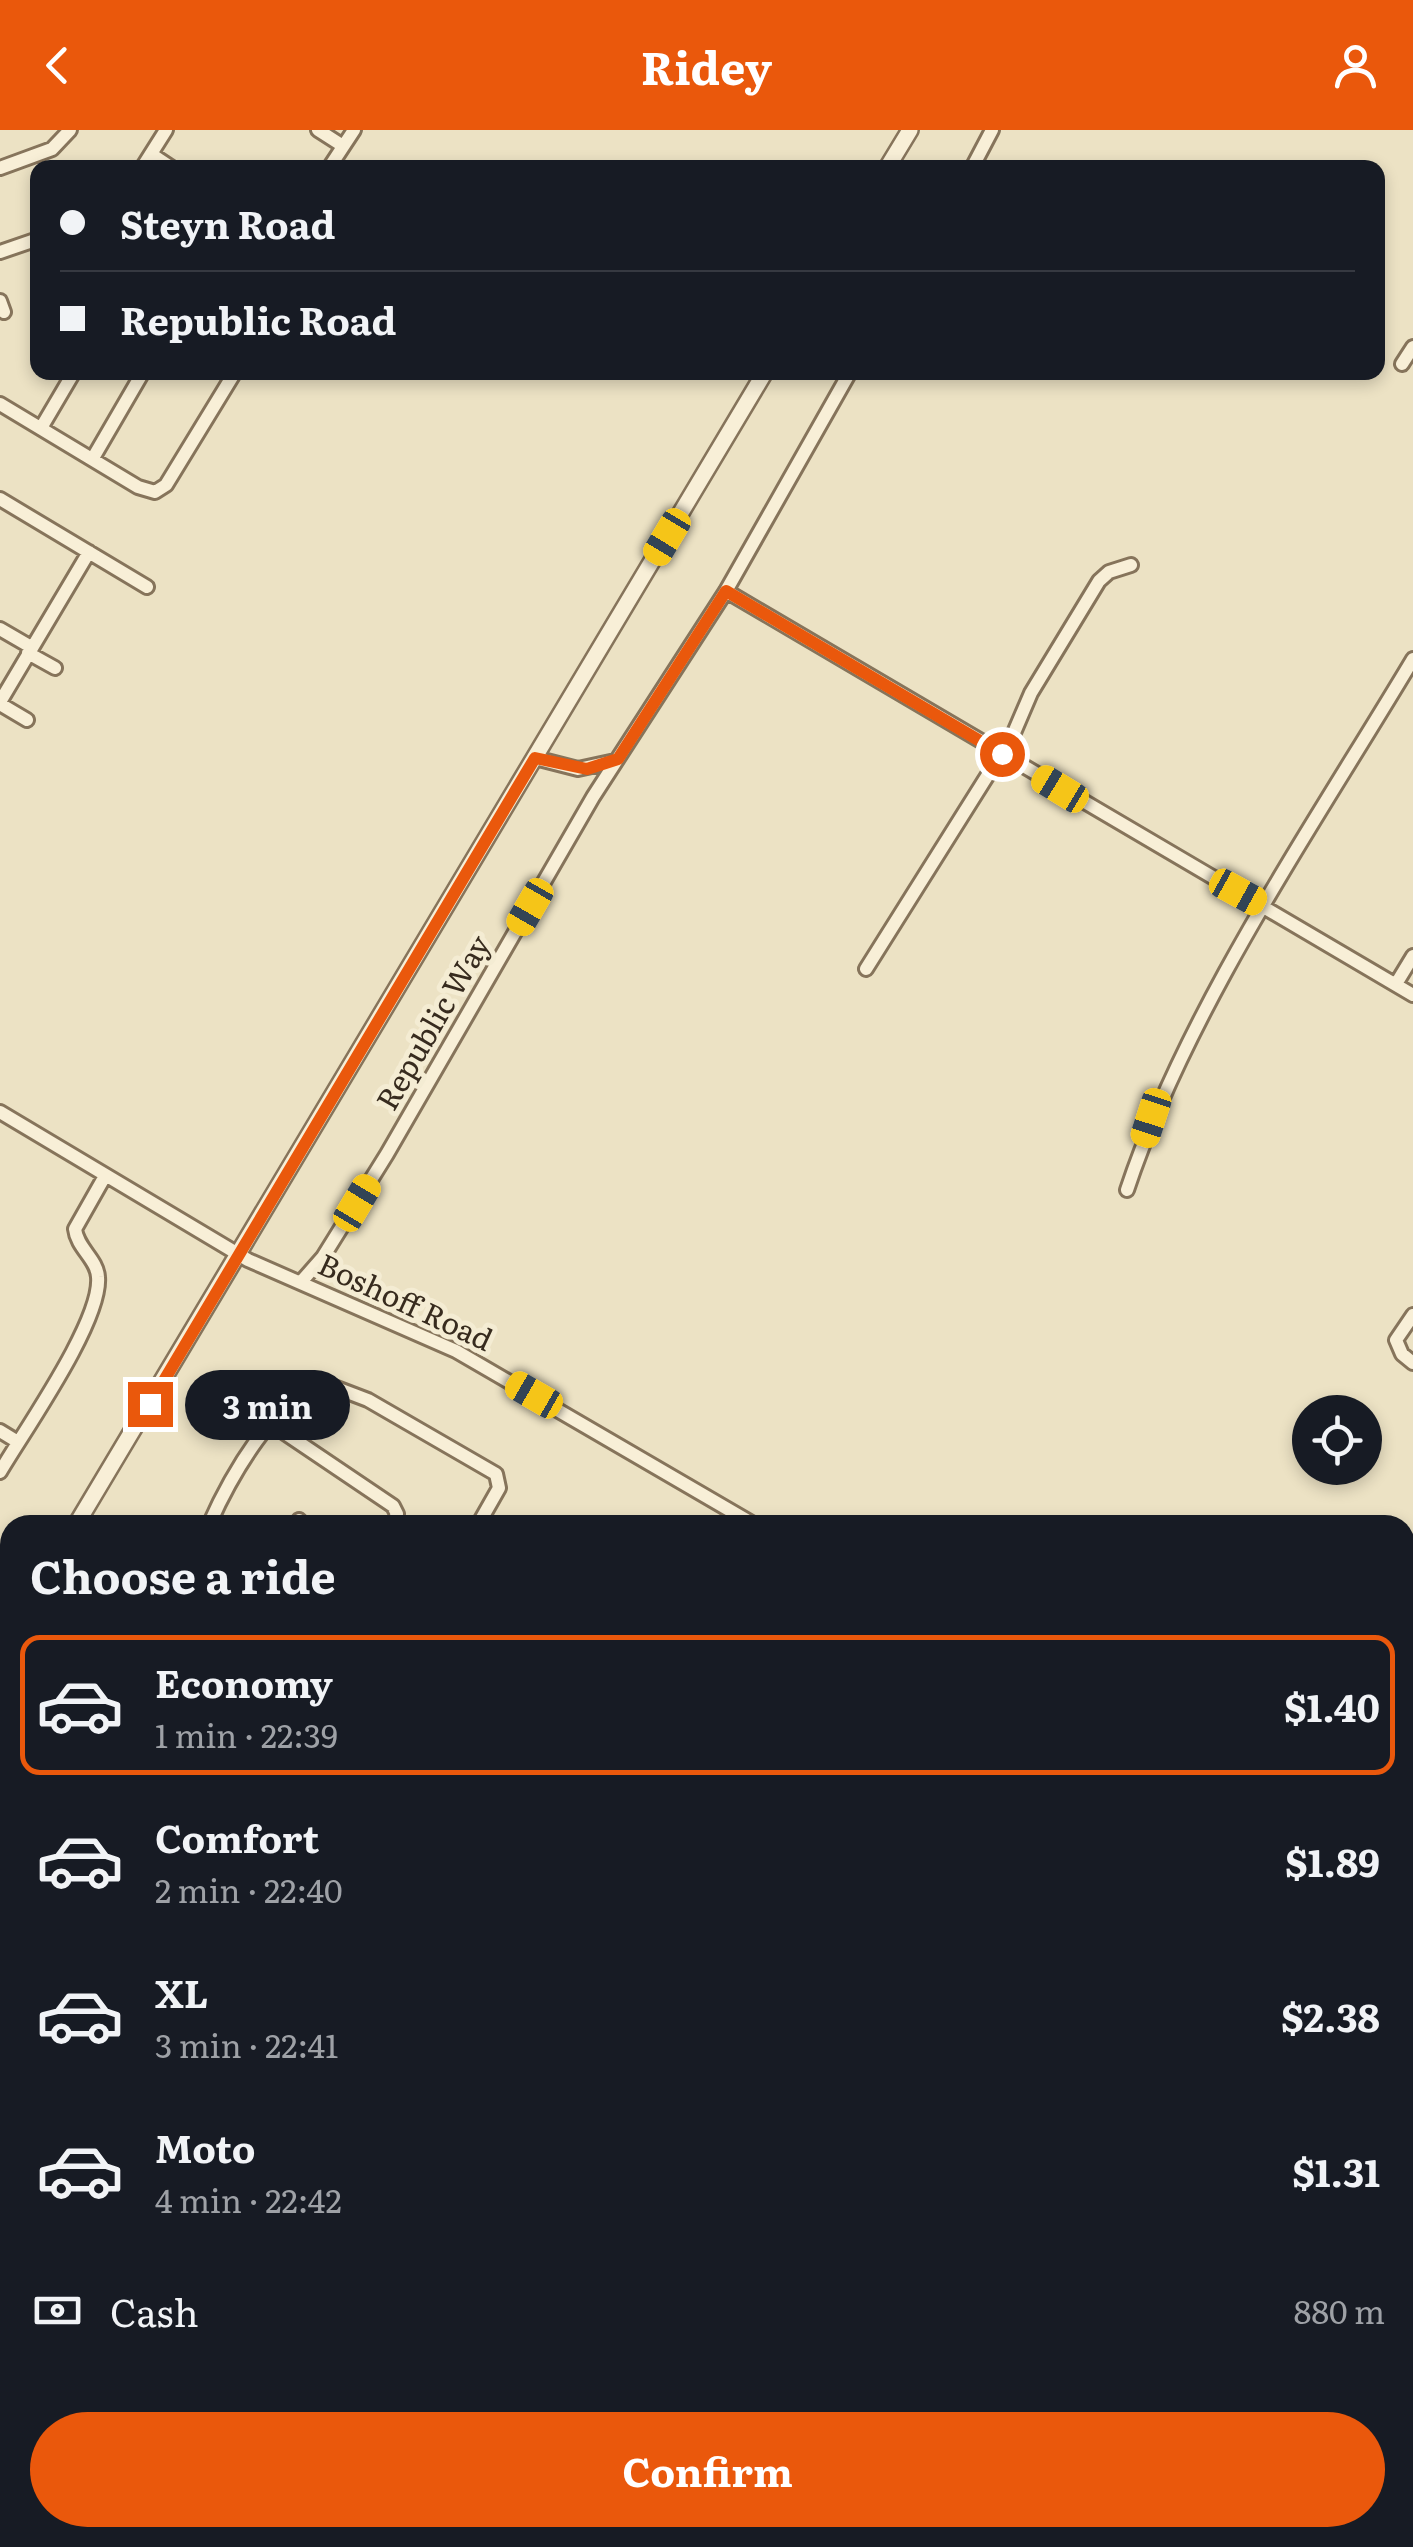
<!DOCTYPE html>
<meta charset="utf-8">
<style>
body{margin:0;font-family:Literata,serif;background:#242831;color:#f1f3f6;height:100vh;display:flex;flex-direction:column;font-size:38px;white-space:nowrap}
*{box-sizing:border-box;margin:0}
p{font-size:32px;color:#9ea1a6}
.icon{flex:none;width:55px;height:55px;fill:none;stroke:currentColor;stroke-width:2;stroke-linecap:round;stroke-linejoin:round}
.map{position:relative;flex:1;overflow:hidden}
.drawer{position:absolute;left:0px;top:1385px;width:1415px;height:1032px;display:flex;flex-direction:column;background:#171b24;border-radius:30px 30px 0 0;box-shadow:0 5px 15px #0003}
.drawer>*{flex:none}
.guide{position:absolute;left:30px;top:30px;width:1355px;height:220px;border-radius:20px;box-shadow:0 5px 15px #0003;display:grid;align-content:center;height:220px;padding:0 30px;background:#171b24}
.tools{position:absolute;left:1292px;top:1265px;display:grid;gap:20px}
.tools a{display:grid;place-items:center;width:90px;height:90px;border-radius:50%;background:#171b24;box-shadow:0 5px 15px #0003;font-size:50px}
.end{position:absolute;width:45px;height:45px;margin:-22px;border:12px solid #ea580c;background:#fff;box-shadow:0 0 0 5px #fff}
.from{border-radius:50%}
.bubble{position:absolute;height:70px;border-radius:35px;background:#171b24;box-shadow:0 5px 15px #0003;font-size:32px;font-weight:700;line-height:70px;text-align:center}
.car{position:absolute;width:30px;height:60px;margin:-30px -15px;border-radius:12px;box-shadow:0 0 8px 2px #0007;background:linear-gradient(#f5c518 24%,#345 0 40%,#f5c518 0 76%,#345 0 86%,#f5c518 0)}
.guide b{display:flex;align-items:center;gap:35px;height:95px;font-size:38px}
.guide b+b{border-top:2px solid #363941}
.guide i{width:25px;height:25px;background:#f1f3f6}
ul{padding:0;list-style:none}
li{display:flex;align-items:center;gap:30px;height:140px;margin:0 20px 15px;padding:0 10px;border:5px solid transparent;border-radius:20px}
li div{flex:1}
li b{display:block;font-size:38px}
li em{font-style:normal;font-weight:700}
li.on{border-color:#ea580c}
li>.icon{width:90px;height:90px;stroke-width:1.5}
h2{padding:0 30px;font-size:45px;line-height:120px}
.pay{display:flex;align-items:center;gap:25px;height:110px;padding:0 30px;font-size:38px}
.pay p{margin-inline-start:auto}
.cta{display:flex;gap:20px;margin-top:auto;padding:20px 30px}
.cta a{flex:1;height:115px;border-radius:60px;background:#ea580c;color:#fff;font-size:40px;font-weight:700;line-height:115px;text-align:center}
header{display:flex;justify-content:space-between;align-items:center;height:130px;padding:0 30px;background:#ea580c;color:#fff;font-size:45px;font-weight:700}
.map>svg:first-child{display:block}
</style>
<header><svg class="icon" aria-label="back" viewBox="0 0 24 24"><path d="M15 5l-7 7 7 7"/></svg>Ridey<svg class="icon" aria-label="person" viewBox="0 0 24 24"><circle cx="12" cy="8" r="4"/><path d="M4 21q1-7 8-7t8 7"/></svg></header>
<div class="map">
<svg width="1413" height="2417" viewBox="0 0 1413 2417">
<rect width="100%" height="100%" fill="#ece2c4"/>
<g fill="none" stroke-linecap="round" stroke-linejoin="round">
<g stroke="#86745b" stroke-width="18">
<path id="minor" d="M318,0l25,16
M151,24l21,14
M0,38l52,-19 18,-19
M142,38l24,-38
M329,38l25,-38
M972,38l20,-38
M0,122l38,-13
M0,171l4,11
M1402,234l11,-17
M0,274l138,83 17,5 11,-7 69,-113
M41,298l33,-56
M93,328l50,-86
M0,369l147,88
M726,461l687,404
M0,499l31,18
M28,523l27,15
M0,572l89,-150
M0,574l27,16
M1004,626l27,-63 68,-112 10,-9 22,-7
M535,628l43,11 37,-8
M866,839l135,-215
M1396,854l17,-28
M0,982l248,148 208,91 299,174
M1127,1060c60,-181 188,-367 286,-531
M301,1152l22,-25 64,-103 206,-357 133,-206 124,-219
M1413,1185l-17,25 6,14 11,9
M270,1293l123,83 4,8 -5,11
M0,1301l18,11
M0,1342c24,-41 102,-151 98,-195 -1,-18 -21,-29 -23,-48l30,-53
M209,1395c18,-41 69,-136 117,-141l42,16 128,74 3,14 -21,37
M296,1395l3,-5
M573,1395h10
M0,1735l10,-19
M1405,1771l8,-12
M1405,1787l8,4
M1405,1896l8,5
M0,1910l10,-19
M0,2013l10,6
M1405,2046l8,-13
M0,2094l10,-19
M1405,2216l8,-13
M0,2262l10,5
M1405,2342l8,5
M0,2348l10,5
M116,2408l19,9
M466,2408l2,9
M548,2408l3,9
M627,2408l2,9
M707,2408l3,9
M1337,2408l16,9
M838,2413l21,-5
M152,2417l4,-9
M1076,2417l6,-9
M1180,2417l6,-9
M1274,2417l6,-9"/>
</g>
<g stroke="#86745b" stroke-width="20">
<path id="tertiary" d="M887,38l23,-38
M76,1395l689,-1153
M0,1517l10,-16"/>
</g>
<use href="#minor" stroke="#f8efd7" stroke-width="12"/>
<use href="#tertiary" stroke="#f8efd7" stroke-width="15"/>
</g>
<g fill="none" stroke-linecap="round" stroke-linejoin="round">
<path stroke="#ea580c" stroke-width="12" d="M150,1274l385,-646 52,11 31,-10 108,-168 276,163"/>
</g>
<g text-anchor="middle" stroke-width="10" stroke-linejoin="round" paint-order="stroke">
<g font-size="30" fill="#372b1e" stroke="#f4ecd3">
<text transform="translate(434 893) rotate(-60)" y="10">Republic Way</text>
<text transform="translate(405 1173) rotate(25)" y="10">Boshoff Road</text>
</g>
</g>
</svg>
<div class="tools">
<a><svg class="icon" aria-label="locate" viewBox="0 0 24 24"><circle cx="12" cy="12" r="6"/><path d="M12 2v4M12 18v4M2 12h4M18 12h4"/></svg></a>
</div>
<i class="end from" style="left:1002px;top:624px"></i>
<i class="end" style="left:150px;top:1274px"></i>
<div class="bubble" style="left:185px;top:1240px;width:165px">3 min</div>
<i class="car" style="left:667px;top:407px;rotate:211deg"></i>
<i class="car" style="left:1060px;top:659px;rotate:301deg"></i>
<i class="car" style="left:1238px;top:762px;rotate:119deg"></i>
<i class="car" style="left:530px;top:777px;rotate:210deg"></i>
<i class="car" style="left:1151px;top:988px;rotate:198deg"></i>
<i class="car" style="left:357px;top:1073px;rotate:31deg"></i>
<i class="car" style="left:534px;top:1265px;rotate:300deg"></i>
<div class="guide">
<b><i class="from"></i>Steyn Road</b>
<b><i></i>Republic Road</b>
</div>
<section class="drawer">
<h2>Choose a ride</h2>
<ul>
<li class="on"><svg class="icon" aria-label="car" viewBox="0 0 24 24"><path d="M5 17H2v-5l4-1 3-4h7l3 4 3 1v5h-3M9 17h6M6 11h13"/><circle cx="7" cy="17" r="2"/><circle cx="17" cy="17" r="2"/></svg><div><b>Economy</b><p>1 min · 22:39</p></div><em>$1.40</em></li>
<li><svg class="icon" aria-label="car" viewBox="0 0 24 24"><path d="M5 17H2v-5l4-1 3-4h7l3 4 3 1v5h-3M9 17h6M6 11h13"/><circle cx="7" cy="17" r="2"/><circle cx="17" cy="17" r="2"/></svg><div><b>Comfort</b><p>2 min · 22:40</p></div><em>$1.89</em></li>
<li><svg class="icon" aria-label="car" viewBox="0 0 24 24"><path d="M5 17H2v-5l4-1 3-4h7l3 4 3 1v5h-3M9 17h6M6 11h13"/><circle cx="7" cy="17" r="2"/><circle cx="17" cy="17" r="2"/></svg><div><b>XL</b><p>3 min · 22:41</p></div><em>$2.38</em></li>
<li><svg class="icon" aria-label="car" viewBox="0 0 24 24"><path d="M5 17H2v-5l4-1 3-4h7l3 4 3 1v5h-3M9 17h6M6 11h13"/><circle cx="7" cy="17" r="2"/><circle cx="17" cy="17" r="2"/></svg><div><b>Moto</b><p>4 min · 22:42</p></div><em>$1.31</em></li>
</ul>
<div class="pay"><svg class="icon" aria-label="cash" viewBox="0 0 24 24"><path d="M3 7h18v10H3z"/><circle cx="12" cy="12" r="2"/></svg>Cash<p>880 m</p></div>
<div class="cta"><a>Confirm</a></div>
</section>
</div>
